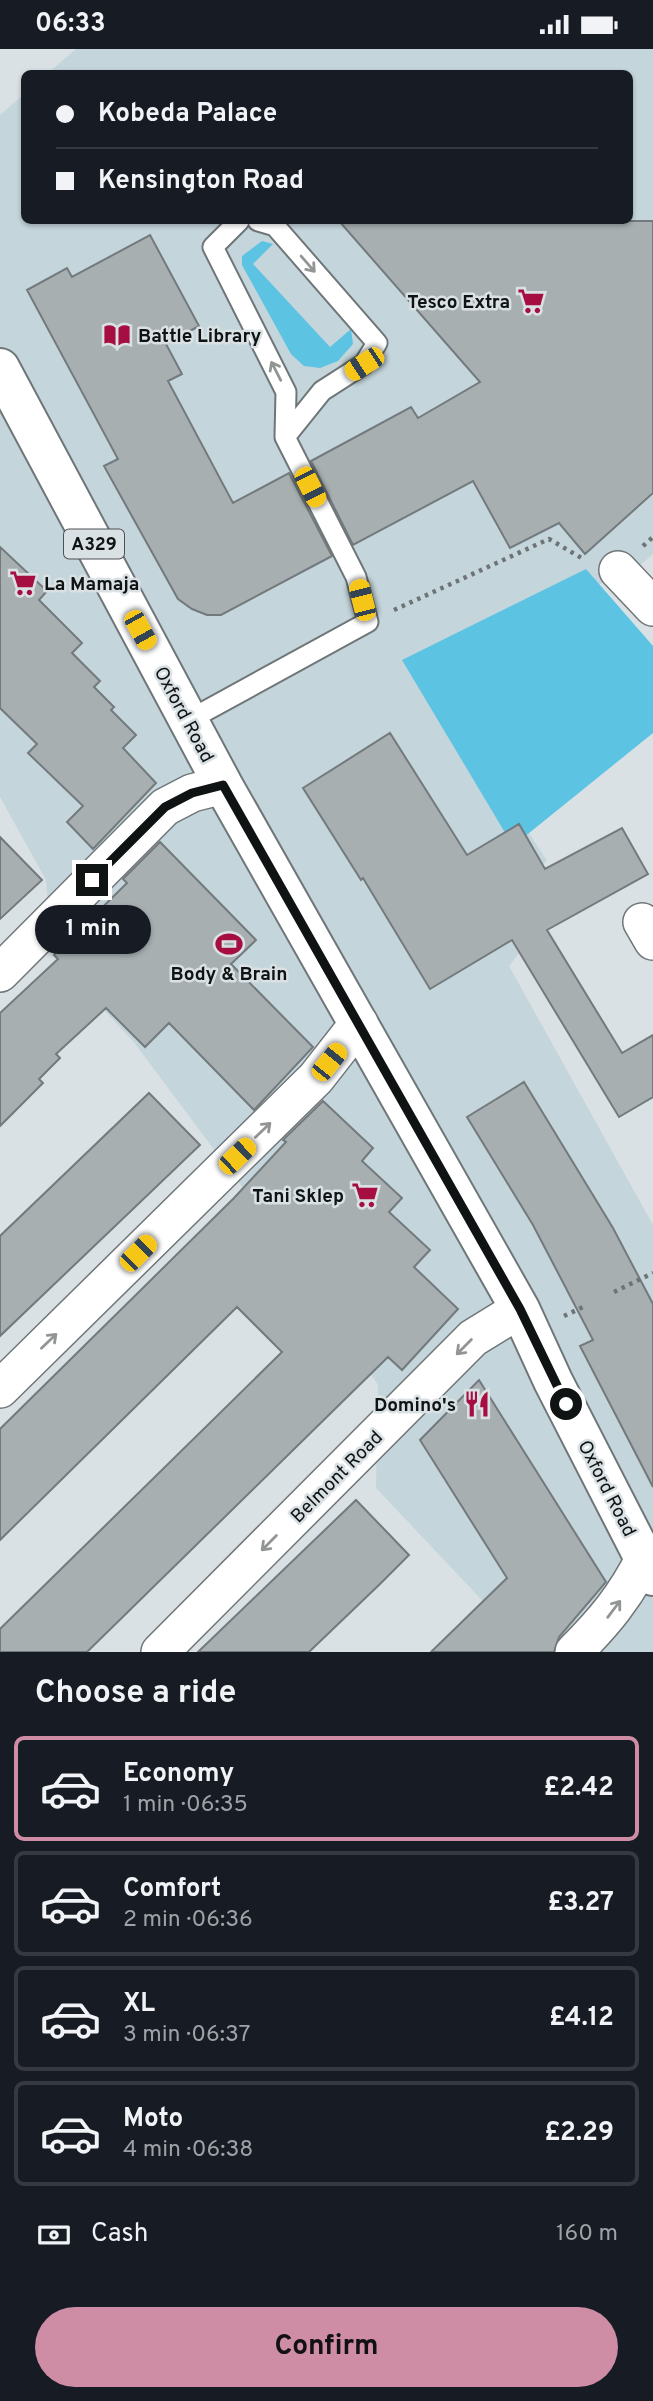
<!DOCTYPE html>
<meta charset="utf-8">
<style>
body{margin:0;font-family:Overpass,sans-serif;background:#20242c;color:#f1f3f6;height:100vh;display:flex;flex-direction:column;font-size:26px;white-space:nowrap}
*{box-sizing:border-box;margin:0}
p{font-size:23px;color:#9ea1a6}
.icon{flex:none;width:38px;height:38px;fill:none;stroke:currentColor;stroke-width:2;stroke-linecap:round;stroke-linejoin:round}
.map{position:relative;height:1603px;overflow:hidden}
.drawer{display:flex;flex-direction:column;background:#171b24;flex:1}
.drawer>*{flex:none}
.top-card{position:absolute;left:21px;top:21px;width:612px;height:154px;border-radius:10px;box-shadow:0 2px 5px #0004;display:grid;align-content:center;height:154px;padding:0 35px;background:#171b24}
.end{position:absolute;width:32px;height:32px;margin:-16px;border:9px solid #101313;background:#fff;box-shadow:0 0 0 4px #fff}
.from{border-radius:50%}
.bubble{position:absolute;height:49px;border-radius:24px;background:#171b24;box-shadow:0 2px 5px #0004;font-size:23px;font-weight:700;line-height:49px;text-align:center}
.car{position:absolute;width:21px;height:42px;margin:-21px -10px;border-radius:9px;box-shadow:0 0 5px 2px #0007;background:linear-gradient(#f5c518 24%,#345 0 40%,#f5c518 0 76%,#345 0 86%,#f5c518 0)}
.top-card b{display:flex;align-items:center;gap:24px;height:66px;font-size:26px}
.top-card b+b{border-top:2px solid #363941}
.top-card i{width:18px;height:18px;background:#f1f3f6}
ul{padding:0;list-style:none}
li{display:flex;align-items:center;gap:21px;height:105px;margin:0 14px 10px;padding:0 21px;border:4px solid #363941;border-radius:10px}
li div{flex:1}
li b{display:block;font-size:26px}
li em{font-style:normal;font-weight:700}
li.current{border-color:#cf8ca5}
li>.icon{width:63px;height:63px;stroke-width:1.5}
h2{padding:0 35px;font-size:32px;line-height:84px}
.pay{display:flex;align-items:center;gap:18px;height:77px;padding:0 35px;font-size:26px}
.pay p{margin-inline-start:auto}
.action{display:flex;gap:14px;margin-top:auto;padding:14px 35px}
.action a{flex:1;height:80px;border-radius:42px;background:#cf8ca5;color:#111;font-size:28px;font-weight:700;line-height:80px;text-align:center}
.status{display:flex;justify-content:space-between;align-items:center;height:49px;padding:0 35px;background:#171b24;direction:ltr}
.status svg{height:19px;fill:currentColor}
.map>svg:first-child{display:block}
</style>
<div class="status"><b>06:33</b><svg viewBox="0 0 49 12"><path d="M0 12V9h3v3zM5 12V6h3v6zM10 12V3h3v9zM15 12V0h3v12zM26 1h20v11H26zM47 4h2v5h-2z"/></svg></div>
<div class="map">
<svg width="653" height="1603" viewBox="0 0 653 1603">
<rect width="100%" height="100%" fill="#d9e1e4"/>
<path fill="#c4d5db" d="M76,0h577v505l-14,12 -217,100 125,195 -30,21 23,45 -31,39 144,259v427h-122l-155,-164 2,-103 -104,-155 -141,-189 -80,-85 -7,-76 -46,-83v-682l24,-21v127h606v-148h-582z"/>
<path fill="#5cc3e2" d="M262,192l11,3 -20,20 77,83 21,-18 2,15 -15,17 -18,7 -16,-2 -13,-12 -49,-89v-9z
M586,520l67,77v87l-140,113 -111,-186z"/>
<path fill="#a7afb1" stroke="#737a7d" stroke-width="2" d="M339,172h314v272l-68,61 -26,-31 -49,25 -37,-67 -120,64 -42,-84 100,-54 7,11 62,-36z
M150,186l49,91 -33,18 16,30 -14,7 65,122 56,-30 43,83 -111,59h-14l-15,-6 -14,-10 -74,-133 14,-7 -91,-169 40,-22 5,9z
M0,498l47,44 -8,9 43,43 -10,10 28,28 -6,6 20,20 -3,3 25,25 -13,13 33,35 -63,66 -26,-27 16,-16 -55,-53 9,-9 -37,-36z
M390,684l77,122 52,-31 26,45 77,-41 26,46 -101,56 75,123 31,-18v62l-34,20 -107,-177 -82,49 -67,-111 -2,2 -58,-92z
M0,788l42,43 -42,39z
M160,793l96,98 -25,24 82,83 -59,63 -85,-87 -24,24 -39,-39 -50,46 4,4 -21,21 4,4 -43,43v-113l58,-54 -4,-4 73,-72 -4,-4z
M524,1033l89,146 40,76v183l-73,-141 13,-6 -60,-115 -66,-108z
M149,1044l51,52 -200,191v-100z
M323,1052l50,47 -11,13 40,37 -13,14 41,38 -16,17 44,42 -56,61 -14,-13 -301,295h-87v-23l282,-277 -45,-45 -237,233v-111l234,-231 52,-56 -3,-2z
M479,1331l127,202 -47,55 -5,15h-123l76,-74 -87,-138z
M356,1451l53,55 -29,29 -71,68h-111z"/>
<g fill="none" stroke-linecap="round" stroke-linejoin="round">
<g stroke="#6f7678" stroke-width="23">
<path id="service" d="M258,172l17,5 102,117 -13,21 -42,27 -37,46
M189,671l179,-98 -12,-45 -71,-140 1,-45 -73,-145 26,-26"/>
</g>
<g stroke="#6f7678" stroke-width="40">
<path id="minor" d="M618,521l35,37
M642,873l11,19
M0,924l165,-166 27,-14 31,-8
M0,1340l316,-311 43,-55
M160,1603l313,-314 47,-29
M574,1603c30,-30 51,-55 70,-93"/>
</g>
<g stroke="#6f7678" stroke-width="42">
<path id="primary" d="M0,319l223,417 297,524 33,72 100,195"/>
</g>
<path stroke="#6e7375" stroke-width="4.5" stroke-dasharray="3.5 5" stroke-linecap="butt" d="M643,497l10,-9
M394,561l155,-71 36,21
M614,1243l39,-19
M564,1267l19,-9"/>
<use href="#service" stroke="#fff" stroke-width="19"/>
<use href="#minor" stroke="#fff" stroke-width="37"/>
<use href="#primary" stroke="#fff" stroke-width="38"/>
</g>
<defs><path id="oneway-shaft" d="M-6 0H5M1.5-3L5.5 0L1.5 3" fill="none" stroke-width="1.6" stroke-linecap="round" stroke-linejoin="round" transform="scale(1.75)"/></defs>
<g stroke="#939595">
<use href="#oneway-shaft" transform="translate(308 215) rotate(49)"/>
<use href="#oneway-shaft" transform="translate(276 322) rotate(-117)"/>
<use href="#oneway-shaft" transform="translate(263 1081) rotate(-44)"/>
<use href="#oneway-shaft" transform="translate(49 1292) rotate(-44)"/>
<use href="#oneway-shaft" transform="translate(464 1298) rotate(135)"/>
<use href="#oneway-shaft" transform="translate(269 1494) rotate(135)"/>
<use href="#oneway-shaft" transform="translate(614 1560) rotate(-53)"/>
</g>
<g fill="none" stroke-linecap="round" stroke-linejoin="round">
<path stroke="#101313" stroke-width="9" d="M92,831l73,-73 27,-14 31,-8 297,524 46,95"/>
</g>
<defs>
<g id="supermarket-bare" transform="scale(2.1)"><path d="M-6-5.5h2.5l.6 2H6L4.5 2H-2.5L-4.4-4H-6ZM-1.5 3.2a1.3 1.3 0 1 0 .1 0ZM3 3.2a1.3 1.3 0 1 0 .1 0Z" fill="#a60e42" stroke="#d9e1e4" stroke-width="2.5" paint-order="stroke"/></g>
<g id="library-bare" transform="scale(2.1)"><path d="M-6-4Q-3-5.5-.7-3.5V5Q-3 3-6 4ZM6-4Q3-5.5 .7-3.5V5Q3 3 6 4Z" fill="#a60e42" stroke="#d9e1e4" stroke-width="2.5" paint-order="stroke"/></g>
<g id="stadium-bare" transform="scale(2.1)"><path d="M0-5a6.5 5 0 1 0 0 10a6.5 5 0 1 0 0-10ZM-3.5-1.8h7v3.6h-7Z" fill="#a60e42" stroke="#d9e1e4" stroke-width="2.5" paint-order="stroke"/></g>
<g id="restaurant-bare" transform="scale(2.1)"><path d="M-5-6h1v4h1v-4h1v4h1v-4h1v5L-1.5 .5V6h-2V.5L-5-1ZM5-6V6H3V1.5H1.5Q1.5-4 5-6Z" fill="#a60e42" stroke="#d9e1e4" stroke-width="2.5" paint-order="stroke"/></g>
</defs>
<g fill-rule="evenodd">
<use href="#supermarket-bare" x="531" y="252"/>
<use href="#library-bare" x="117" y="286"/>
<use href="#supermarket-bare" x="23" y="534"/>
<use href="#stadium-bare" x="229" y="895"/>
<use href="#supermarket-bare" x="365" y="1146"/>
<use href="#restaurant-bare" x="477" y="1355"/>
</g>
<g text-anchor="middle" stroke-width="5" stroke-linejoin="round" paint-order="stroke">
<rect fill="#d9e1e4" stroke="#4c5152" stroke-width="2" x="64" y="480.5" width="60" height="29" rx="5"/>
<g font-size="18" font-weight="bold" fill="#101313">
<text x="94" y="501">A329</text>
</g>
<g font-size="19" font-weight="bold" fill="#101313" stroke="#d9e1e4" text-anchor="end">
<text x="510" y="259">Tesco Extra</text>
<text x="138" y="293" text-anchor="start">Battle Library</text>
<text x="44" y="541" text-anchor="start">La Mamaja</text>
<text x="229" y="931" text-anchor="middle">Body &amp; Brain</text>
<text x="344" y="1153">Tani Sklep</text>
<text x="456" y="1362">Domino's</text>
</g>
<g font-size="19" fill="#101313" stroke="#d9e1e4">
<text transform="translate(185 665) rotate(62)" y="7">Oxford Road</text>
<text transform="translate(336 1427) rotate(-45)" y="7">Belmont Road</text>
<text transform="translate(608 1439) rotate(63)" y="7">Oxford Road</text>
</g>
</g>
</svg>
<i class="end from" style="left:566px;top:1355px"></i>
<i class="end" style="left:92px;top:831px"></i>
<div class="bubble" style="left:35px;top:856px;width:116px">1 min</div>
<i class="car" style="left:364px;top:315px;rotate:237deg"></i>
<i class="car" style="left:310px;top:438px;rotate:153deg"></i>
<i class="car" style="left:362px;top:551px;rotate:346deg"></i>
<i class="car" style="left:140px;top:581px;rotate:151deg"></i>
<i class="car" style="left:329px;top:1013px;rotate:39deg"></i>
<i class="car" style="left:237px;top:1107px;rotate:46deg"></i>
<i class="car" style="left:138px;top:1204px;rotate:45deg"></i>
<div class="top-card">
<b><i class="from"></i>Kobeda Palace</b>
<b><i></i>Kensington Road</b>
</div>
</div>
<section class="drawer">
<h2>Choose a ride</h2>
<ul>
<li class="current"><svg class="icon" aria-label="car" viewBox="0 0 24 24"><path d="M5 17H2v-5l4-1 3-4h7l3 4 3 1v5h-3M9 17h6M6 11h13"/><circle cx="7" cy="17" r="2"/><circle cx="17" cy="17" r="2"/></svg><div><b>Economy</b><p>1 min · 06:35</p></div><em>£2.42</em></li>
<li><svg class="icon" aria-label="car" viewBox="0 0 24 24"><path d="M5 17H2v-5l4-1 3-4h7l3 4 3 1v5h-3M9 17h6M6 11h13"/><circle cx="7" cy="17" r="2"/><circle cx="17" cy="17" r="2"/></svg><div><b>Comfort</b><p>2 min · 06:36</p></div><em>£3.27</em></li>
<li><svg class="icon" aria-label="car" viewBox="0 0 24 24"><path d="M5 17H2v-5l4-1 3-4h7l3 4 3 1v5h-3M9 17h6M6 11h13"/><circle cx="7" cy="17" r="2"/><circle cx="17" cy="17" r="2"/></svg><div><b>XL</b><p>3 min · 06:37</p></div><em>£4.12</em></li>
<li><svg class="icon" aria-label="car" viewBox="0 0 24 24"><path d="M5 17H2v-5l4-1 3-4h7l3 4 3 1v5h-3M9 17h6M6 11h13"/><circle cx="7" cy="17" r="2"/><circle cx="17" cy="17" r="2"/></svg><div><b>Moto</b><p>4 min · 06:38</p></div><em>£2.29</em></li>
</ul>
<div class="pay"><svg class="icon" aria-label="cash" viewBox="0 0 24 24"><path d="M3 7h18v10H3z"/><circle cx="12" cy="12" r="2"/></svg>Cash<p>160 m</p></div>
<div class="action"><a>Confirm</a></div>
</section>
